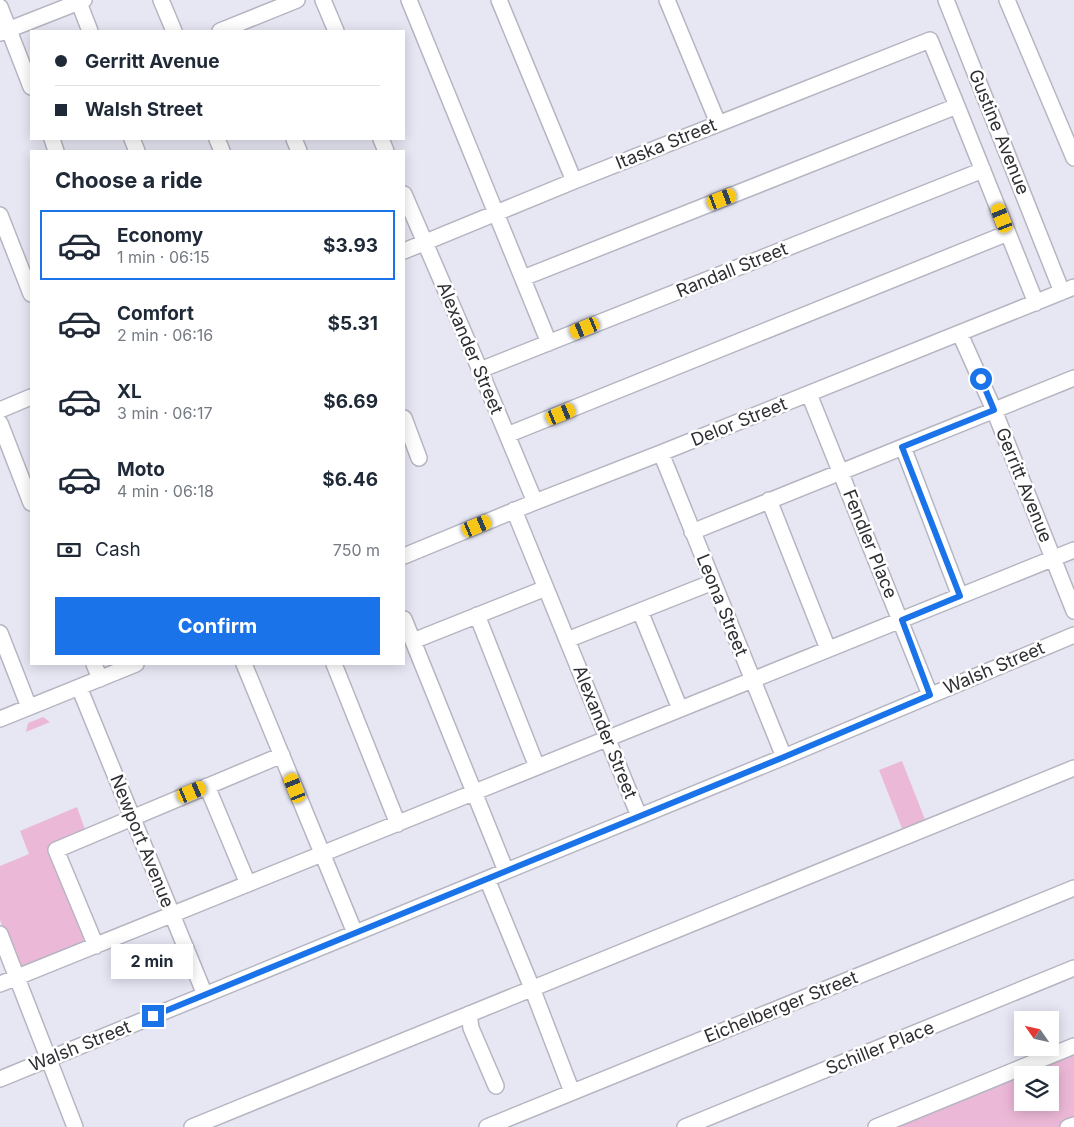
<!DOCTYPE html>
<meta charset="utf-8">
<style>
body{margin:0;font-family:Inter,sans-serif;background:#f6f6f7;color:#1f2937;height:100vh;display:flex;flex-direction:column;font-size:19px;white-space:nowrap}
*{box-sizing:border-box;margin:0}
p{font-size:16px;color:#747a83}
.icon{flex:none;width:28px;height:28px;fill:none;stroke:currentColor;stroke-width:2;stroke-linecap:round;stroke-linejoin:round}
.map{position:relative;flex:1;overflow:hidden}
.sheet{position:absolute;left:30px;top:150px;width:375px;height:515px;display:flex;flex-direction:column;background:#fff;border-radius:0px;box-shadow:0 2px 12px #0003}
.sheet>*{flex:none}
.guide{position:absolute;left:30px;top:30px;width:375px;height:110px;border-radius:0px;box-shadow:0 2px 12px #0003;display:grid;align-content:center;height:110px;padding:0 25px;background:#fff}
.needle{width:32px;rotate:304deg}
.controls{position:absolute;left:1014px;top:1011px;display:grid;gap:10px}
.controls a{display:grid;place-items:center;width:45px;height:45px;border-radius:0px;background:#fff;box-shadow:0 2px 12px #0003;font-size:25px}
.end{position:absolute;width:22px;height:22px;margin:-11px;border:6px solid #1a73e8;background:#fff;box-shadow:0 0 0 2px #fff}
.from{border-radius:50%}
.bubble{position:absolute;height:35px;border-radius:0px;background:#fff;box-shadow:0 2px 12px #0003;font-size:16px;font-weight:700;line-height:35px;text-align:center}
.car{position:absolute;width:15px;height:30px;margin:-15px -8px;border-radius:6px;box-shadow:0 0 4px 1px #0007;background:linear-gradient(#f5c518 24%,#345 0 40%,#f5c518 0 76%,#345 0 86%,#f5c518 0)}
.guide b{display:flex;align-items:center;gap:18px;height:48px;font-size:19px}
.guide b+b{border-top:1px solid #e0e1e3}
.guide i{width:12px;height:12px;background:#1f2937}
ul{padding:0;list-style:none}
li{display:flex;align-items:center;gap:15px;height:70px;margin:0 10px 8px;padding:0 15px;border:2px solid transparent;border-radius:0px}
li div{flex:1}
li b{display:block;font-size:19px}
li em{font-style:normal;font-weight:700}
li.selected{border-color:#1a73e8}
li>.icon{width:45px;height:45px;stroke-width:1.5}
h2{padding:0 25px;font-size:22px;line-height:60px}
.pay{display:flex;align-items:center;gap:12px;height:55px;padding:0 25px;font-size:19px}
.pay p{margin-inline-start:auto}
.cta{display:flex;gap:10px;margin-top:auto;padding:10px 25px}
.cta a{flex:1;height:58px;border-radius:0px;background:#1a73e8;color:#fff;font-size:20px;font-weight:700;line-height:58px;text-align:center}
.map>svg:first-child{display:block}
</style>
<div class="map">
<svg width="1074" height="1127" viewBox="0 0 1074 1127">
<rect width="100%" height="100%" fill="#e7e7f4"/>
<path fill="#ecb8d7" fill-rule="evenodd" d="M43,717l7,5 -24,10 2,-9z
M902,761l24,61 -23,9 -24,-61z
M77,807l9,25 -34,13 37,97 -69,28 -20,-50v-54l29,-12 -9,-23z
M1074,1051v76h-187zM1022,1075h28v27h-28z"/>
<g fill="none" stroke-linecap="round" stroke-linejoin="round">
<g stroke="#b6b5c2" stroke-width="18">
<path id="minor" d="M78,0l12,31
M161,0l13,31
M323,0l13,31
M409,0l140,343
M499,0l75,181
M667,0l51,123
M946,0l116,292
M1007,0l67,158
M0,7l31,80
M220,31l77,-31
M0,33l84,-33
M52,139l4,12
M132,139l5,12
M217,139l5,12
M294,139l5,12
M381,139l5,12
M404,194l76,176 55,132
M0,215l31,79
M404,251l170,-70 356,-141 27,66 79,197
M523,278l434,-172
M960,334l34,76 80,201
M480,370l503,-200
M809,394l121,301
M0,410l31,-13
M404,418l15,40
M0,423l31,80
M507,435l501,-202
M903,447l57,149
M661,453l123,304
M769,500l59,149
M514,510l125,306
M692,532l382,-154
M404,556l131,-54 126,-49 413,-166
M640,611l40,98
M477,615l60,152
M404,619l102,252
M0,633l29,74
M567,640l146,-58
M413,641l133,-53
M94,664l6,15
M244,664l111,269
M334,664l64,160
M79,687l126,308
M0,719l136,-55
M207,786l41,98
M487,879l45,109 40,104
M0,934l75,193
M96,946l-40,-96 226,-95
M0,984l1074,-434
M469,1014l2,14 25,58
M0,1079l784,-322 290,-122
M192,1127l882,-359
M487,1127l587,-239
M685,1127l389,-159
M876,1127l198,-81
M1068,1127l6,-2"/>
</g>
<use href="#minor" stroke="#fff" stroke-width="15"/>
</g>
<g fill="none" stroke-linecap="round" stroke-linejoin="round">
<path stroke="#1a73e8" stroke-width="6" d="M153,1016l631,-259 146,-62 -28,-75 58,-24 -58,-149 92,-37 -13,-31"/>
</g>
<g text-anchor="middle" stroke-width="5" stroke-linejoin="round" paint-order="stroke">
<g font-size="18" fill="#2e2e33" stroke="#fff">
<text transform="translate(999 132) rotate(68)" y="6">Gustine Avenue</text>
<text transform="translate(666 144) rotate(-22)" y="6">Itaska Street</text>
<text transform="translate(732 270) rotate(-22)" y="6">Randall Street</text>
<text transform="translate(470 348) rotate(67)" y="6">Alexander Street</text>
<text transform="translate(739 422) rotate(-22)" y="6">Delor Street</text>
<text transform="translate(1024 485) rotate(68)" y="6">Gerritt Avenue</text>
<text transform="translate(870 544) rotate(68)" y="6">Fendler Place</text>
<text transform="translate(722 605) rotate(68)" y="6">Leona Street</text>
<text transform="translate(994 668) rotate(-23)" y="6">Walsh Street</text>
<text transform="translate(605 732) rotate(68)" y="6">Alexander Street</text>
<text transform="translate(142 841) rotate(68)" y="6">Newport Avenue</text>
<text transform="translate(781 1007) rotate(-22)" y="6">Eichelberger Street</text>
<text transform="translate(80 1046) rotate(-22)" y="6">Walsh Street</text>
<text transform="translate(880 1048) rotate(-22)" y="6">Schiller Place</text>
</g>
</g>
</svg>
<div class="controls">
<a><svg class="needle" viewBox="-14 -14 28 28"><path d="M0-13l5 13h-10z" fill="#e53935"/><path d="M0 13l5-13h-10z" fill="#747a83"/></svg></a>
<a><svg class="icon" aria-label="layers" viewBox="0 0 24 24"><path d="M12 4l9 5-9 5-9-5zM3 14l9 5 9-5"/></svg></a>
</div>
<i class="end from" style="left:981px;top:379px"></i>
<i class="end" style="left:153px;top:1016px"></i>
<div class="bubble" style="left:111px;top:944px;width:82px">2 min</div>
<i class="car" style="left:722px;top:199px;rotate:69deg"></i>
<i class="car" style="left:1002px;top:218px;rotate:338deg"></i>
<i class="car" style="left:585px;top:328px;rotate:248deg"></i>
<i class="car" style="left:561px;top:414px;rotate:68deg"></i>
<i class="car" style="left:477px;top:526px;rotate:67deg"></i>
<i class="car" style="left:295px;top:788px;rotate:338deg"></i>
<i class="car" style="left:192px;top:792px;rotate:67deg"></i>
<div class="guide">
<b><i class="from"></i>Gerritt Avenue</b>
<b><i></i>Walsh Street</b>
</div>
<section class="sheet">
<h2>Choose a ride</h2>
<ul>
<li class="selected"><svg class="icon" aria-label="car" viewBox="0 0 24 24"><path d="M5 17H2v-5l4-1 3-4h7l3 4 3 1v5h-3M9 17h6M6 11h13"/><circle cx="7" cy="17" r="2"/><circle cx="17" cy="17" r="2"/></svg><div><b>Economy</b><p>1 min · 06:15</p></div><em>$3.93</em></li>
<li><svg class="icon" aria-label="car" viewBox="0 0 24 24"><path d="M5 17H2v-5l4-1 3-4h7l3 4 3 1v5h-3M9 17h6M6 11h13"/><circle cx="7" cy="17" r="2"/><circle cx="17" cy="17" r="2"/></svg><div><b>Comfort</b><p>2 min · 06:16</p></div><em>$5.31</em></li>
<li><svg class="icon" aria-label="car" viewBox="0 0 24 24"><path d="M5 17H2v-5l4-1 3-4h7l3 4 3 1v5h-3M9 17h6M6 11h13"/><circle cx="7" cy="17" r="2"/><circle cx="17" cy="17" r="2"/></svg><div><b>XL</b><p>3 min · 06:17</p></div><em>$6.69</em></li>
<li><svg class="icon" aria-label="car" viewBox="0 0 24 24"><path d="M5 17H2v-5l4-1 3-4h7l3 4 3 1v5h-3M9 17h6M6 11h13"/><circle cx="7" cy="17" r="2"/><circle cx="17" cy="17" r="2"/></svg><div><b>Moto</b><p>4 min · 06:18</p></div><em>$6.46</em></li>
</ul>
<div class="pay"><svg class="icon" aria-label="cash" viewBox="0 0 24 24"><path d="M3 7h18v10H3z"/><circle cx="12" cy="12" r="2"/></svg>Cash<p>750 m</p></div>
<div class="cta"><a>Confirm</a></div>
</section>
</div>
